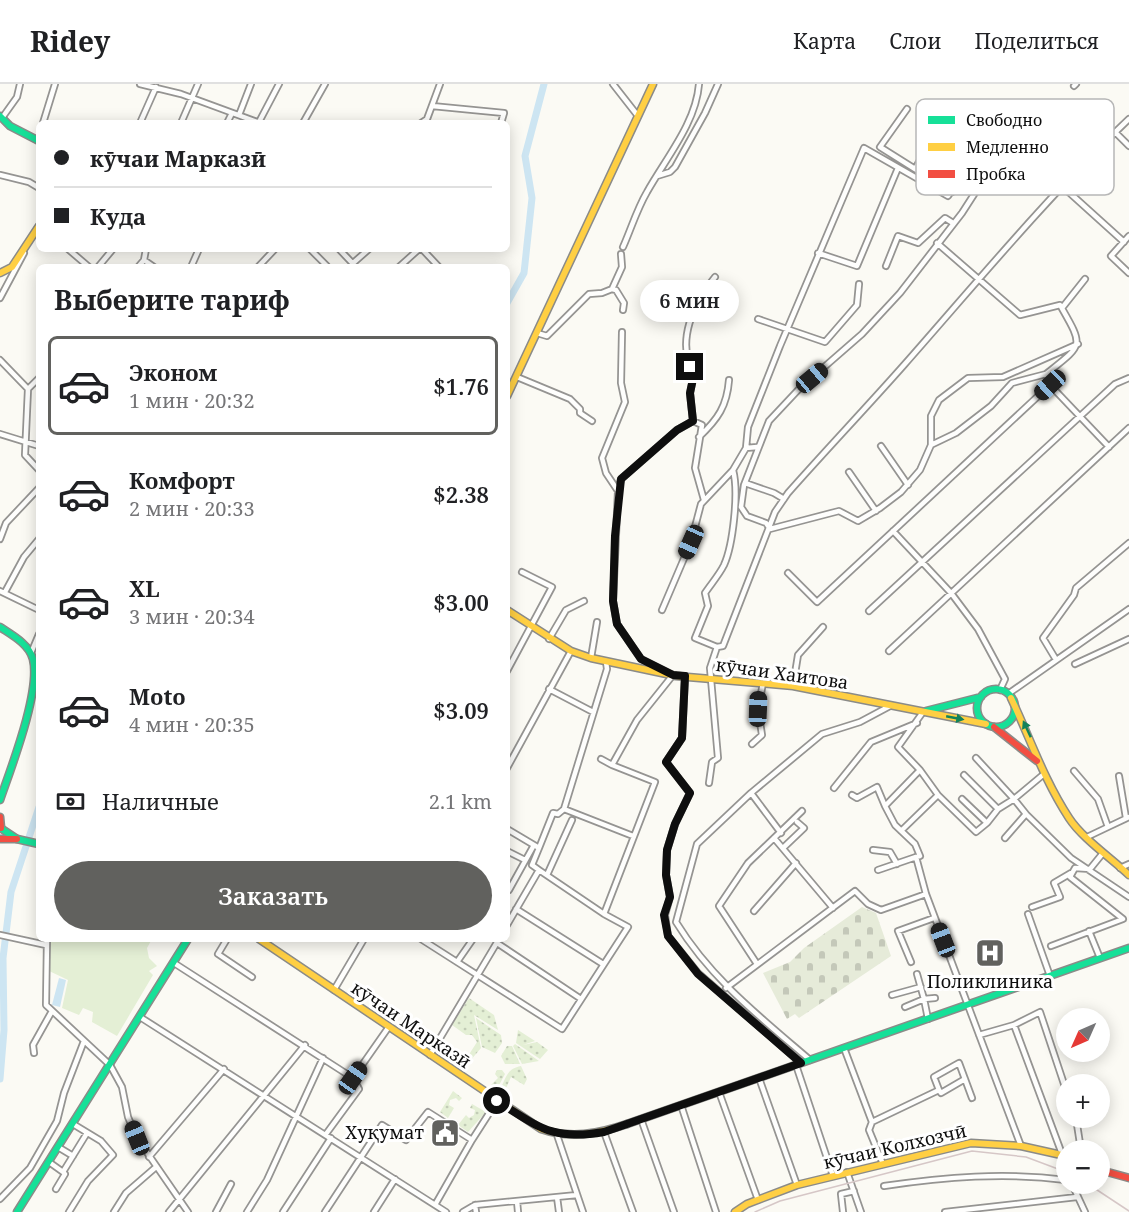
<!DOCTYPE html>
<html lang="ru">
<meta charset="utf-8">
<style>
body{margin:0;font-family:"Noto Serif",serif;background:#f6f6f6;color:#202124;height:100vh;display:flex;flex-direction:column;font-size:22px;white-space:nowrap}
*{box-sizing:border-box;margin:0}
p{font-size:20px;color:#757577}
.icon{flex:none;width:33px;height:33px;fill:none;stroke:currentColor;stroke-width:2;stroke-linecap:round;stroke-linejoin:round}
.map{position:relative;flex:1;overflow:hidden}
.side{position:absolute;left:36px;top:180px;width:474px;height:678px;display:flex;flex-direction:column;background:#fff;border-radius:9px;box-shadow:0 3px 15px #0003}
.side>*{flex:none}
.guide{position:absolute;left:36px;top:36px;width:474px;height:132px;border-radius:9px;box-shadow:0 3px 15px #0003;display:grid;align-content:center;height:132px;padding:0 18px;background:#fff}
.needle{width:39px;rotate:225deg}
.buttons{position:absolute;left:1056px;top:924px;display:grid;gap:12px}
.buttons a{display:grid;place-items:center;width:54px;height:54px;border-radius:50%;background:#fff;box-shadow:0 3px 15px #0003;font-size:30px}
.end{position:absolute;width:27px;height:27px;margin:-14px;border:8px solid #0e0e0e;background:#fff;box-shadow:0 0 0 3px #fff}
.from{border-radius:50%}
.bubble{position:absolute;height:42px;border-radius:21px;background:#fff;box-shadow:0 3px 15px #0003;font-size:20px;font-weight:600;line-height:42px;text-align:center}
.car{position:absolute;width:18px;height:36px;margin:-18px -9px;border-radius:8px;box-shadow:0 0 4px 2px #0007;background:linear-gradient(#222 24%,#8ab4d8 0 40%,#222 0 76%,#8ab4d8 0 86%,#222 0)}
.guide b{display:flex;align-items:center;gap:21px;height:57px;font-size:22px}
.guide b+b{border-top:2px solid #e0e0e0}
.guide i{width:15px;height:15px;background:#202124}
ul{padding:0;list-style:none}
li{display:flex;align-items:center;gap:18px;height:99px;margin:0 12px 9px;padding:0 6px;border:3px solid transparent;border-radius:9px}
li div{flex:1}
li b{display:block;font-size:22px}
li em{font-style:normal;font-weight:600}
li.current{border-color:#61615e}
li>.icon{width:54px;height:54px;stroke-width:1.5}
h2{padding:0 18px;font-size:27px;line-height:72px}
.pay{display:flex;align-items:center;gap:15px;height:66px;padding:0 18px;font-size:22px}
.pay p{margin-inline-start:auto}
.primary-button{display:flex;gap:12px;margin-top:auto;padding:12px 18px}
.primary-button a{flex:1;height:69px;border-radius:36px;background:#61615e;color:#fff;font-size:24px;font-weight:600;line-height:69px;text-align:center}
header{display:flex;align-items:center;gap:36px;box-sizing:border-box;height:84px;padding:0 30px;background:#fff;border-bottom:2px solid #e0e0e0}
header strong{font-size:28px}
nav{display:flex;gap:33px;margin-inline-start:auto;font-size:21px}
.map>svg:first-child{display:block}
</style>
<header>
<strong>Ridey</strong>
<nav><a>Карта</a><a>Слои</a><a>Поделиться</a></nav>
</header>
<div class="map">
<svg width="1129" height="1128" viewBox="0 0 1129 1128">
<defs>
<pattern id="grass-dots" width="8" height="8" patternUnits="userSpaceOnUse" patternTransform="scale(1.5)"><rect width="8" height="8" fill="#e4efd5"/><path d="M2 2h.1M6 6h.1" fill="none" stroke="#c2ccb6" stroke-width="1.8" stroke-linecap="round"/></pattern>
<pattern id="cemetery-stones" width="16" height="16" patternUnits="userSpaceOnUse" patternTransform="scale(1.5)"><rect width="16" height="16" fill="#e6ebd9"/><path d="M2 7V4a2 2 0 0 1 4 0v3zM10 15v-3a2 2 0 0 1 4 0v3z" fill="#c4c8b9"/></pattern>
</defs>
<rect width="100%" height="100%" fill="#fbfaf4"/>
<path fill="url(#grass-dots)" d="M469,914l25,17 4,15 -24,-15 7,33 -17,20 -3,-1 16,-25 -5,-7h-6l-14,-10z
M476,934l25,17 1,8 -7,10 -13,-6z
M518,946l17,11 -12,4 14,-3 11,8 -8,9 -24,-16z
M515,960l24,17 -17,3 -9,-18z
M507,962h5l8,18h-15l-4,-8z
M521,982l6,13 -3,6 -13,-8 -8,18 -4,-3c7,-14 7,-23 22,-26z
M497,986h5l3,4 -9,17 -6,-5 8,-8 -3,-4z
M453,1007l9,7 -3,3 -3,-3 -6,2 -1,5 5,3 -6,10 -8,-6z
M472,1020l14,8 -18,20 -10,-7 8,-10 3,3 5,-3 1,-5 -5,-2z"/>
<path fill="url(#cemetery-stones)" d="M862,823l14,6 15,43 -92,62 -4,-4 -8,5 -24,-46 27,-11 14,-14z"/>
<path fill="#e4efd5" d="M47,855h105l-5,9 2,10 8,8 -8,5 4,4 -36,61 -25,-14 1,-10 -10,-4 -4,7 -17,-7 6,-28 -23,-11z"/>
<path fill="#cde5f2" d="M59,894l7,2 -6,27 -8,-2z"/>
<g fill="none" stroke-linecap="round" stroke-linejoin="round">
<path stroke="#cde5f2" stroke-width="7" d="M507,219l17,-30 8,-75 -7,-42 19,-72
M0,995l4,-49 -1,-72 8,-66 28,-85"/>
<g stroke="#959492" stroke-width="8">
<path id="street" d="M140,0l41,10 79,29
M613,0l25,32
M1074,2l2,-2
M432,22l72,7 -3,10
M907,25l-27,38 35,22 34,-60
M239,31l12,-31
M2,34l15,-21 3,-13
M259,38l20,-38
M43,39l12,-39
M140,39l16,-36
M181,39l17,-39
M227,39l5,-10
M303,39l22,-39
M421,39l6,-4 13,-35
M1115,48l14,14
M991,84l-29,45 -62,80 -38,41 -63,55 -30,32 -25,64 -3,22 6,9 19,7 4,6 69,-18 19,10 22,-13 21,-16 19,-22 11,-25 25,-12 35,-27 21,-23 34,-9
M915,85l29,21 8,2
M0,91l29,7 10,6
M657,92l13,-4 5,-5 30,-54 13,-29
M1062,102l62,56
M1129,152l-18,20 18,17
M937,159l83,72 40,-10c24,42 24,39 -14,69l4,11 59,62
M623,163c8,-18 14,-38 24,-55 19,-34 49,-69 52,-108
M68,165l21,18
M310,165l17,17
M339,165l17,18
M422,165l17,18
M818,169l39,13 41,-98
M144,176l10,7
M352,180l17,-15
M886,182l12,-30 20,7 27,-25 8,5
M98,183l15,-18
M138,183l6,-7 2,-11
M191,183l8,-18
M258,183l17,-18
M399,183l20,-18
M612,205l4,1 8,13 -1,7
M0,214l24,-45
M1062,224l23,-29
M758,235l67,23 32,-37 2,-21
M537,249l10,3 42,-42 13,-1 10,-4 10,-22 -1,-13
M0,276l28,29 -3,66 14,15
M517,293l53,22 10,10v4l12,8
M28,305l11,-11
M693,337l-3,-28 4,-19c-19,-32 0,-72 21,-97
M0,350l39,12
M699,353c19,-18 28,-31 30,-57
M931,361v-29l8,-16 29,-22 35,-1 75,-33
M881,362l27,39
M746,364l2,-21 32,-81 84,-198 84,48c25,-34 23,-46 9,-84
M849,388l27,39
M745,399l29,10 10,6
M618,407l-12,-18 -4,-15 23,-56 -4,-19 1,-51
M893,447l58,62 27,36 27,50 -5,11
M0,455l6,-16 33,-35
M788,489l29,29 233,-217
M0,507l37,18
M5,508l19,-35 15,-18
M662,526l29,-68 10,-38 32,-34
M869,527l246,-227 14,-6
M549,555l17,-29 18,-9
M717,563l-22,-9 13,-32 -3,-13c6,-9 14,-18 19,-28 9,-20 15,-73 9,-95l13,-22 11,-1
M889,567l240,-223
M31,569l8,-19
M591,574l6,-36
M1055,574l-12,-20 31,-43 2,-7 53,-45
M1075,580l54,-25
M507,587l45,-84 -30,-15
M685,592l-3,62 -16,24 24,31 -15,31 -8,26 -1,25 4,22 -5,18 3,21 30,37 103,90
M793,602l5,-31 25,-28
M549,605l44,23
M1008,610l121,-85
M752,660l10,-9 -4,-26 5,-26
M976,674l38,41 30,-25
M601,675l11,6
M507,684l64,-117
M920,686l-35,36 10,19 20,19 5,12 -4,1 10,37 95,252
M1074,687l24,28 10,28 -21,10
M964,691l34,34 16,-10 12,15 -21,24
M1119,692l7,42
M709,699l3,-21 6,-4 -8,-90 7,-21 6,-1 52,-134 13,-19c38,-43 78,-85 116,-128 74,-84 144,-169 225,-246
M834,704l37,-46 46,-19
M751,709l30,40
M852,711l5,3 20,-11 8,19
M938,711l38,37 11,-9
M962,715l25,24 11,-14
M564,725l69,27
M1026,730l45,44 58,39
M1108,743l21,-10
M507,745l32,19 -7,17 7,5 -32,55
M901,747l37,-36 -18,-25 -22,-23 25,-35
M774,754l59,70
M539,764l14,-35 5,1 6,-5 43,-140 -1,-7
M783,764l21,-20 -7,-6
M873,766l17,2 7,12
M507,767l18,9
M1120,784l9,-4
M878,786l38,-13
M547,791l25,-55
M509,806l25,-45
M1032,823l28,-10 -6,-14 17,-10
M516,825l87,55
M754,827l42,-48
M604,830l51,-132 -43,-17 25,-45 36,-45 -32,-16 -24,-35 -4,-23 5,-110 3,-12 56,-49 16,-9 9,4 -7,43 9,32
M1028,830l22,62
M1089,847l11,27
M0,851l46,10
M47,855l-1,66 64,60 12,22 6,30 9,21 51,74
M227,855l-9,15 34,23
M421,855l141,90 66,-102 -24,-13 -65,-44
M497,859l84,56
M1051,862l72,-27 -53,-42 5,-9 15,1 13,-16
M457,878l16,-23
M911,878l-13,-31 36,-13
M174,879l179,115 6,11 -33,45
M757,880l-38,-58 29,-43 54,-52
M726,904l129,-97 13,13 13,6 45,-16
M334,906l30,-51
M892,911l29,-8
M905,923l19,-8 -7,-25
M140,933l306,195
M928,935l-4,-20 11,-1
M1014,941l48,129
M979,951l35,-10 26,-13 26,78
M844,964l28,74 -3,8 14,34
M34,969l-1,-8 19,-34
M430,971l69,-116
M810,976c-50,-43 -99,-81 -134,-138l21,-78 54,-51 71,-59 38,-12 30,-16
M796,981l37,111
M353,994l35,-50
M759,994l38,107
M939,1006l2,3 24,-14
M719,1008l39,108
M681,1021l35,107
M1076,1034l5,32
M641,1035l33,93
M872,1038l67,-32 -5,-13 25,-14 13,35
M604,1048l29,80
M557,1051l26,77
M58,1063l15,9
M149,1073l75,-88
M49,1078l14,10
M847,1088l14,40
M1072,1100l13,28
M884,1102c61,-9 121,-14 182,-6
M56,1105l9,-15 -2,-2 24,-39
M557,1113l2,15
M0,1115l30,-31 27,-47 7,-28 20,-52
M517,1117l1,11
M435,1121l37,-65
M475,1121l102,-10
M69,1128l19,-31 25,-26 -12,-14 -28,-17
M114,1128l12,-19 30,-26
M169,1128l136,-167
M216,1128l15,-28
M247,1128l20,-32 56,-122
M283,1128l48,-74
M325,1128l57,-87 24,15 22,-28 44,28 25,-39
M374,1128l21,-33
M463,1128l12,-7 1,7
M843,1128l-2,-18 13,-3
M945,1128l132,-15"/>
</g>
<g stroke="#8b8b88" stroke-width="9">
<path id="fast" d="M0,32l10,10 29,15
M0,543c12,8 29,17 33,32 8,32 -22,109 -33,141
M977 624a19 19 0 1 1 38 0a19 19 0 1 1-38 0Z
M926,627l55,-14
M2,745l15,10 22,5
M627,1040l502,-176
M17,1128l171,-273"/>
</g>
<g stroke="#8b8b88" stroke-width="9">
<path id="slow" d="M0,189l12,-6 27,-41
M507,312l146,-312
M507,526l64,41 20,7 85,18 117,10 193,38
M1011,614c19,40 33,82 58,120 13,20 42,40 60,57
M259,855l282,190c29,10 57,5 86,-5
M735,1128l12,-8 50,-19 174,-42 50,3 45,10"/>
</g>
<g stroke="#8b8b88" stroke-width="9">
<path id="jam" d="M994,643l43,34
M0,733l1,11
M0,755h17
M1100,1086l29,8"/>
</g>
<use href="#street" stroke="#fefefd" stroke-width="4.5"/>
<use href="#fast" stroke="#16e098" stroke-width="6"/>
<use href="#slow" stroke="#ffcf43" stroke-width="6"/>
<use href="#jam" stroke="#f24e42" stroke-width="6"/>
<path stroke="#d6c7c7" stroke-width="1.5" d="M1088,1100l41,27
M755,1128l25,-11 192,-50 54,6 40,15"/>
</g>
<defs><path id="oneway-solid" d="M-6-.8H1V-3.2L6.5 0L1 3.2V.8H-6Z" transform="scale(1.5)"/></defs>
<g fill="#12825a">
<use href="#oneway-solid" transform="translate(955 634) rotate(11)"/>
<use href="#oneway-solid" transform="translate(1027 645) rotate(-115)"/>
</g>
<g fill="none" stroke-linecap="round" stroke-linejoin="round">
<path stroke="#0e0e0e" stroke-width="8" d="M497,1017c42,26 55,40 107,31l197,-69 -103,-89 -30,-38 -4,-21 6,-18 -4,-22 1,-25 8,-26 15,-31 -24,-31 16,-24 3,-62 -12,-1 -32,-16 -24,-35 -4,-23 2,-65 6,-57 56,-49 16,-9 -3,-28 4,-19 -4,-7"/>
</g>
<defs>
<g id="hospital-square" transform="scale(1.5)"><rect x="-9" y="-9" width="18" height="18" rx="4" fill="#61615e" stroke="#fff"/><path d="M-5-5h3v3.5h4V-5h3V5h-3V1.5h-4V5h-3Z" fill="#fff"/></g>
<g id="civic-square" transform="scale(1.5)"><rect x="-9" y="-9" width="18" height="18" rx="4" fill="#61615e" stroke="#fff"/><path d="M-.6-6.5H3V-4.5H.6V-3L4-1V1h2V6H-6V1h2V-1L-.6-3ZM-1.2 2.5V6h2.4V2.5Z" fill="#fff"/></g>
</defs>
<g fill-rule="evenodd">
<use href="#hospital-square" x="990" y="869"/>
<use href="#civic-square" x="445" y="1049"/>
</g>
<g text-anchor="middle" stroke-width="6" stroke-linejoin="round" paint-order="stroke">
<g font-size="18" fill="#0e0e0e" stroke="#fff">
<text transform="translate(782 590) rotate(8)" y="6">кӯчаи Хаитова</text>
<text transform="translate(411 941) rotate(34)" y="6">кӯчаи Марказӣ</text>
<text transform="translate(895 1063) rotate(-13)" y="6">кӯчаи Колхозчӣ</text>
</g>
<g font-size="18" fill="#0e0e0e" stroke="#fff">
<text x="990" y="904">Поликлиника</text>
<text x="424" y="1055" text-anchor="end">Хуқумат</text>
</g>
</g>
<rect x="916" y="15" width="198" height="96" rx="9" fill="#fff" stroke="#b7b7b7" stroke-width="1.5"/>
<rect x="928" y="32" width="27" height="8" fill="#16e098"/>
<rect x="928" y="59" width="27" height="8" fill="#ffcf43"/>
<rect x="928" y="86" width="27" height="8" fill="#f24e42"/>
<g font-size="16" fill="#0e0e0e">
<text x="966" y="42">Свободно</text>
<text x="966" y="69">Медленно</text>
<text x="966" y="96">Пробка</text>
</g>
</svg>
<div class="buttons">
<a><svg class="needle" viewBox="-14 -14 28 28"><path d="M0-13l5 13h-10z" fill="#e53935"/><path d="M0 13l5-13h-10z" fill="#757577"/></svg></a>
<a>+</a>
<a>−</a>
</div>
<i class="end from" style="left:497px;top:1017px"></i>
<i class="end" style="left:690px;top:283px"></i>
<div class="bubble" style="left:640px;top:196px;width:99px">6 мин</div>
<i class="car" style="left:812px;top:294px;rotate:50deg"></i>
<i class="car" style="left:1050px;top:301px;rotate:227deg"></i>
<i class="car" style="left:691px;top:458px;rotate:204deg"></i>
<i class="car" style="left:758px;top:625px;rotate:2deg"></i>
<i class="car" style="left:943px;top:856px;rotate:339deg"></i>
<i class="car" style="left:353px;top:994px;rotate:35deg"></i>
<i class="car" style="left:137px;top:1054px;rotate:338deg"></i>
<div class="guide">
<b><i class="from"></i>кӯчаи Марказӣ</b>
<b><i></i>Куда</b>
</div>
<section class="side">
<h2>Выберите тариф</h2>
<ul>
<li class="current"><svg class="icon" aria-label="car" viewBox="0 0 24 24"><path d="M5 17H2v-5l4-1 3-4h7l3 4 3 1v5h-3M9 17h6M6 11h13"/><circle cx="7" cy="17" r="2"/><circle cx="17" cy="17" r="2"/></svg><div><b>Эконом</b><p>1 мин · 20:32</p></div><em>$1.76</em></li>
<li><svg class="icon" aria-label="car" viewBox="0 0 24 24"><path d="M5 17H2v-5l4-1 3-4h7l3 4 3 1v5h-3M9 17h6M6 11h13"/><circle cx="7" cy="17" r="2"/><circle cx="17" cy="17" r="2"/></svg><div><b>Комфорт</b><p>2 мин · 20:33</p></div><em>$2.38</em></li>
<li><svg class="icon" aria-label="car" viewBox="0 0 24 24"><path d="M5 17H2v-5l4-1 3-4h7l3 4 3 1v5h-3M9 17h6M6 11h13"/><circle cx="7" cy="17" r="2"/><circle cx="17" cy="17" r="2"/></svg><div><b>XL</b><p>3 мин · 20:34</p></div><em>$3.00</em></li>
<li><svg class="icon" aria-label="car" viewBox="0 0 24 24"><path d="M5 17H2v-5l4-1 3-4h7l3 4 3 1v5h-3M9 17h6M6 11h13"/><circle cx="7" cy="17" r="2"/><circle cx="17" cy="17" r="2"/></svg><div><b>Moto</b><p>4 мин · 20:35</p></div><em>$3.09</em></li>
</ul>
<div class="pay"><svg class="icon" aria-label="cash" viewBox="0 0 24 24"><path d="M3 7h18v10H3z"/><circle cx="12" cy="12" r="2"/></svg>Наличные<p>2.1 km</p></div>
<div class="primary-button"><a>Заказать</a></div>
</section>
</div>
